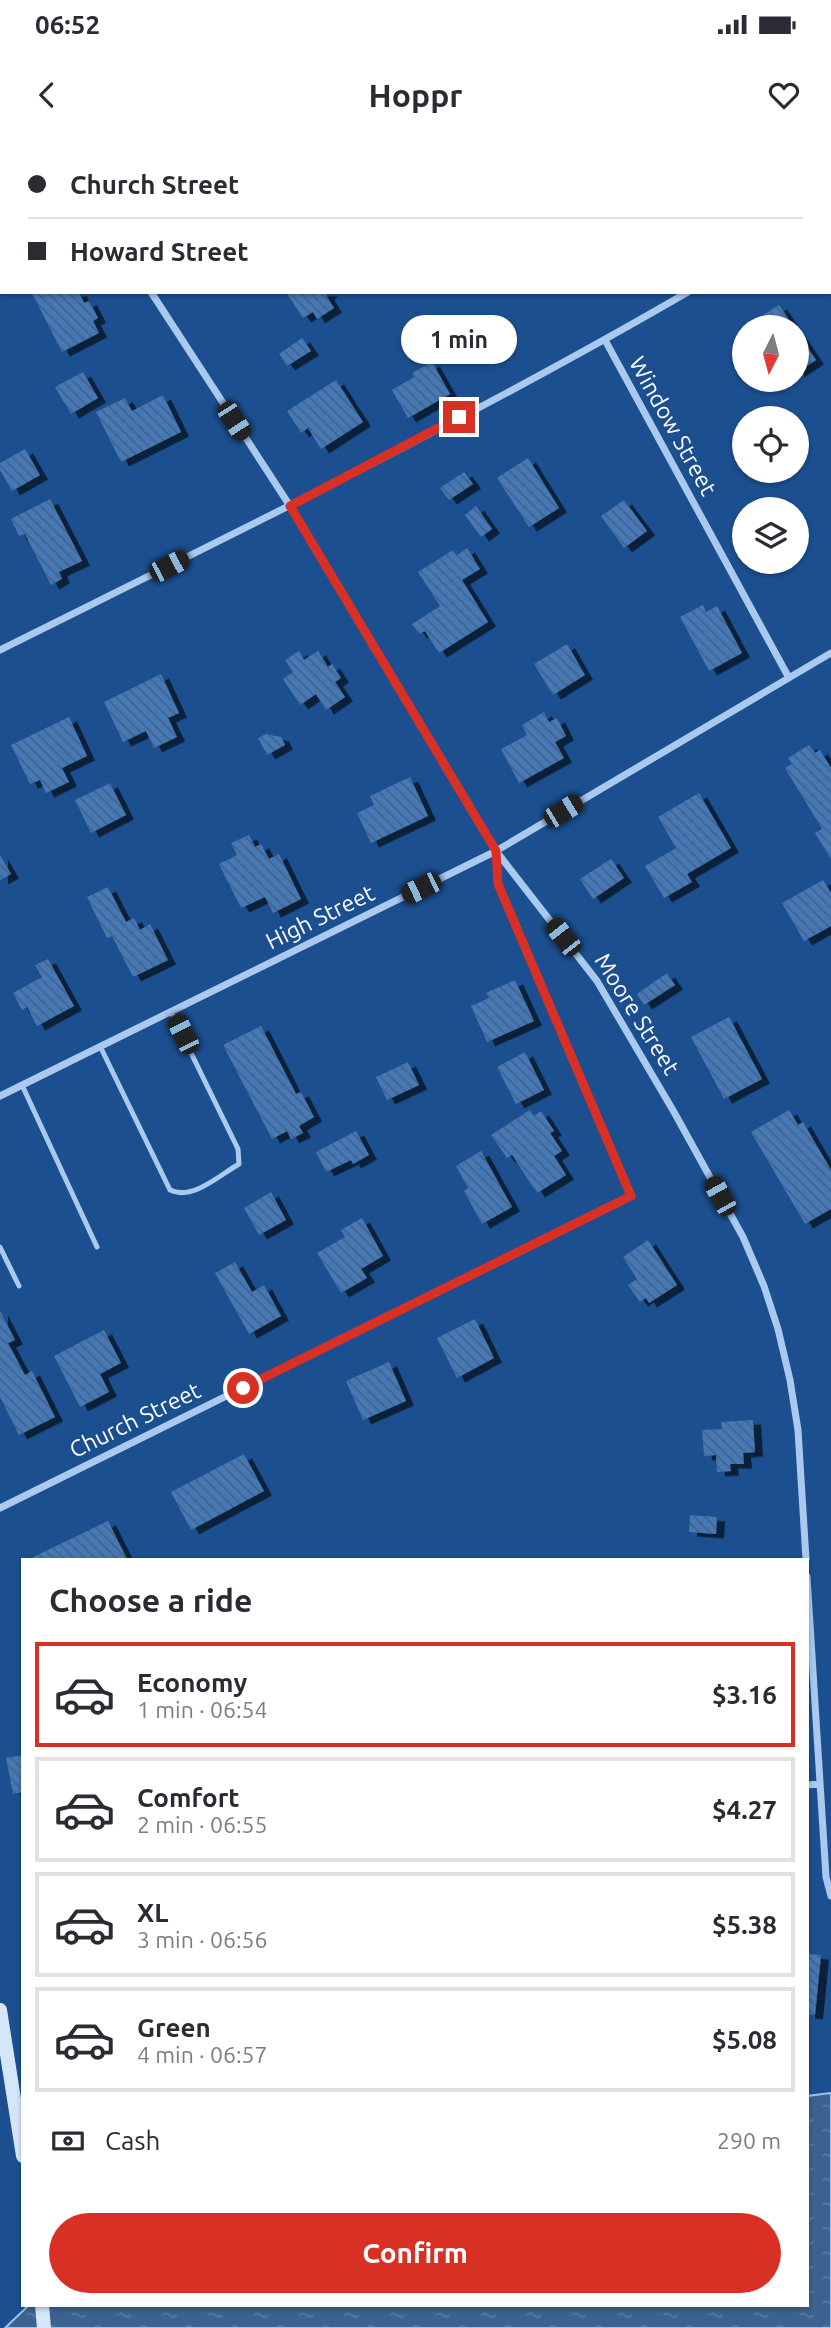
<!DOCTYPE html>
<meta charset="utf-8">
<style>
body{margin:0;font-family:Ubuntu,sans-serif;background:#f7f7f7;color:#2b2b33;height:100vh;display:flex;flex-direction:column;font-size:26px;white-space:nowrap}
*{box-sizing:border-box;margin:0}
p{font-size:23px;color:#7c7c81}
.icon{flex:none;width:38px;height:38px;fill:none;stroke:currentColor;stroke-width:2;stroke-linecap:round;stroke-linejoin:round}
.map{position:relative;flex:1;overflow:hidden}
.details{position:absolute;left:21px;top:1418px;width:788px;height:749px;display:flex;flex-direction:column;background:#fff;border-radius:0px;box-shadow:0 2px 5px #0004}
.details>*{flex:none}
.banner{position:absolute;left:0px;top:0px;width:831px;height:154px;box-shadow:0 2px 5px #0004;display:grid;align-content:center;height:154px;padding:0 28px;background:#fff}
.needle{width:46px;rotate:186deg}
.buttons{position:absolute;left:732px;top:175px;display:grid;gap:14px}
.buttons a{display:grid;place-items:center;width:77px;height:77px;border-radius:50%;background:#fff;box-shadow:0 2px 5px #0004;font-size:35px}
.end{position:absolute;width:32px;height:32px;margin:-16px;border:9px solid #d93025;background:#fff;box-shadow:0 0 0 4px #fff}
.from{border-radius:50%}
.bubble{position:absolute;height:49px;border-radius:24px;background:#fff;box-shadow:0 2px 5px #0004;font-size:23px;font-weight:700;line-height:49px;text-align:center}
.car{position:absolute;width:21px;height:42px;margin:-21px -10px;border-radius:9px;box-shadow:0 0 5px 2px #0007;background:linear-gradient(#222 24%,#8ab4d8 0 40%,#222 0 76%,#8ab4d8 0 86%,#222 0)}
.banner b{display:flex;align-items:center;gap:24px;height:66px;font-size:26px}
.banner b+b{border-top:2px solid #e1e1e2}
.banner i{width:18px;height:18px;background:#2b2b33}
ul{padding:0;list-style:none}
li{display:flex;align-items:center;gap:21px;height:105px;margin:0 14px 10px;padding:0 14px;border:4px solid #e1e1e2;border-radius:0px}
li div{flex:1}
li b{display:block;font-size:26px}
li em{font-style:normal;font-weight:700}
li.selected{border-color:#d93025}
li>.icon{width:63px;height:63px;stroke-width:1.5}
h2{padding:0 28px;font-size:32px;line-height:84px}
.pay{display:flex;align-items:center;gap:18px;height:77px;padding:0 28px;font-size:26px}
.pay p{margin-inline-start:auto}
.action{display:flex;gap:14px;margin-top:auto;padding:14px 28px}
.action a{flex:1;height:80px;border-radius:42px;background:#d93025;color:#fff;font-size:28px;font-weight:700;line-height:80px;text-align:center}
.status{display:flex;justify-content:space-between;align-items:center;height:49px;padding:0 35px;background:#fff;direction:ltr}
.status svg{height:19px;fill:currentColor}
header{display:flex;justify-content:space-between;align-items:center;height:91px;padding:0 28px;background:#fff;font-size:32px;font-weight:700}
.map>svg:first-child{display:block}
</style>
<div class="status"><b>06:52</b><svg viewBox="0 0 49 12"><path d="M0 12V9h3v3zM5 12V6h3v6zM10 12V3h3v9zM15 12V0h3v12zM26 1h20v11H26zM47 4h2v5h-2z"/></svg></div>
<header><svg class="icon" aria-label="back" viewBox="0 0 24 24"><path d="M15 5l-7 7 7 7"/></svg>Hoppr<svg class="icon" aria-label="heart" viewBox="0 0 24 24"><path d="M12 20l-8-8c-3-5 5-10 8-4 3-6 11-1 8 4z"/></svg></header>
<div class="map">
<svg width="831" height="2188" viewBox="0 0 831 2188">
<defs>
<pattern id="water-ripples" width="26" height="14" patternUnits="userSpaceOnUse" patternTransform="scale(1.75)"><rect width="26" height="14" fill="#3c6290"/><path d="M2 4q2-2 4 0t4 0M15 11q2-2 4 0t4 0" fill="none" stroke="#597aa1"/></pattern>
<pattern id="building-back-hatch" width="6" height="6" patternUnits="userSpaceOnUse" patternTransform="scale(1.75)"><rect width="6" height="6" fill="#4478b7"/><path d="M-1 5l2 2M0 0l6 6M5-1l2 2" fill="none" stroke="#486282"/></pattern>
<filter id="shadow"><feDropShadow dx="8" dy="4.5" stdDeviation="0" flood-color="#0009"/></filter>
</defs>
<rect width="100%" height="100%" fill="#1b4f8f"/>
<path fill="url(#water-ripples)" stroke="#9cc4f0" stroke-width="2" d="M831,1953v235h-826l24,-23h778v-209z"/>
<path fill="url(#building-back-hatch)" filter="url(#shadow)" d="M34,152h45l5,11 5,-2 9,17 -5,3 6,12 -37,19 -30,-59z
M286,152h44l-4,3 8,13 -17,11 -4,-7 -10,6z
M779,165l15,22h-49z
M796,190l20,30 -20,13z
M302,198l9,13 -24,15 -8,-12z
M432,222l18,32 -42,24 -16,-28 22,-13 -2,-4z
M83,232l15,26 -27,16 -16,-27z
M336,240l27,42 -42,27 -13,-21 -7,5 -14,-22z
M163,255l18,37 -60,30 -25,-50 29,-14 7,13z
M25,309l15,26 -28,16 -12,-21v-7z
M528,318l31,50 -30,19 -32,-49z
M464,332l9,12 -24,16 -9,-12z
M50,359l32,62 -23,11 3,7 -11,6 -26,-51 -6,2 -8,-17z
M624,360l23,31 -23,17 -23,-32z
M476,366l16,23 -11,8 -16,-22z
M467,408l13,21 -18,11 26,42 -49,31 -14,-22 -6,3 -7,-10 28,-18 -22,-34 35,-22 4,5z
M703,465l3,7 11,-6 25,47 -33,18 -29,-54z
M567,504l18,31 -32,20 -19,-31z
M299,511l5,9 14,-9 10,16 4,-3 9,14 -6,4 10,15 -19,13 -10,-16 -16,11 -17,-26 10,-7 -8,-12z
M161,534l18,39 -11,5 9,19 -23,11 -8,-17 -23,11 -19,-40z
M544,572l5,10 8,-4 9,18 -11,6 9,16 -45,25 -18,-34 26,-14 -5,-10z
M69,577l18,39 -25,12 7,14 -23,11 -6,-13 -10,4 -19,-39z
M266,594l15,3 4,8 -18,10 -9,-17z
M809,605l6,8 5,-3 11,18v91l-16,-26 7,-4 -37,-61 7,-4 -4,-6z
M410,637l18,39 -57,27 -14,-30 17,-8 -4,-9z
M110,643l16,32 -35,18 -16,-33z
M699,653l32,55 -44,26 5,8 -28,16 -19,-32 31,-18 -18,-31z
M249,695l6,12 6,-3 8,15 10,-5 22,45 -28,14 -8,-16 -24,11 -22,-44 18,-9 -6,-12z
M0,715l11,19 -11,6z
M611,719l13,19 -31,21 -13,-20z
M823,740l8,13v33l-27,15 -22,-38z
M108,747l18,35 8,-4 6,12 10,-6 18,36 -35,17 -21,-41 -5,2 -20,-41z
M48,819l26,47 -37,20 -10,-19 -5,3 -9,-17 29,-16 -7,-12z
M667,833l8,12 -31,20 -7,-11z
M515,840l19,41 -47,21 -16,-36 18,-8 -3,-5z
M729,877l33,62 -38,20 -33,-62z
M261,886l35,68 5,-2 13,25 -15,9 4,7 -12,6 -4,-8 -15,8 -49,-94z
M525,912l19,38 -28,14 -19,-37z
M408,922l11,23 -32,15 -11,-23z
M530,970l4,6 7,-5 13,20 -4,2 12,18 -8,5 12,19 -29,18 -25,-38 -5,3 -16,-23z
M789,970l9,15 5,-3 28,48v39l-26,15 -54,-92z
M356,991l13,24 -16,9 -2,-4 -25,12 -10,-20z
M481,1011l31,56 -30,17 -18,-33 4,-3 -12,-22z
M271,1052l15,28 -27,15 -15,-27z
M362,1078l21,38 -22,13 6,9 -26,15 -24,-40 28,-16 -4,-7z
M648,1100l29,45 -28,18 -3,-5 -6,4 -12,-17 9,-6 -14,-22z
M235,1122l17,30 12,-7 17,31 -32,18 -34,-61z
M0,1171l15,29 -7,3 17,32 7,-4 23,46 -36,18 -19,-38z
M475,1179l19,39 -37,20 -20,-40z
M104,1190l17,33 -21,11 9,18 -29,15 -26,-51z
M389,1222l17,39 -43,19 -17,-39z
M753,1280l2,32 -12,1 1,11h-14l1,7 -14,1 -1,-17 -12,1 -2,-26 20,-1 -1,-7z
M244,1314l20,37 -73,39 -20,-38z
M690,1375l27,2 -1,17 -27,-2z
M108,1381l19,38h-98z
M23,1615v37l-10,2 -7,-36z
M807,1814l14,1 -6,60 -8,-1z"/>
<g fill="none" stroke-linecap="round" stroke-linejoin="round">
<path stroke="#a9c9ee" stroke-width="5" d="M100,906l70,144c22,11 50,-15 69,-26l-1,-15 -67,-137
M22,945l75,162
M0,1107l19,39"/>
<path stroke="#a9c9ee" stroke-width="7" d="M53,0l1,2
M830,70l1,-1
M0,103l2,-1
M151,152l139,214 206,345 101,130 77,131 69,125 21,49 14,43 12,51 8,50 8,129
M605,200l184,338
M0,510c231,-115 464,-228 688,-358
M0,956l496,-245 335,-198
M0,1368l631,-312 -133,-312 -2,-32
M807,1437l19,300 5,19
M807,1645l13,-1"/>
<path stroke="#d6e6fa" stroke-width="14" d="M0,1870l23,146
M42,2165l2,23"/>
</g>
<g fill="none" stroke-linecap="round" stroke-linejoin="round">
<path stroke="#d93025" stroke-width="9" d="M243,1248l388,-192 -133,-312 -2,-33 -206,-345 169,-89"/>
</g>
<g text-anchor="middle" stroke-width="5" stroke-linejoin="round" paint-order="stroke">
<g font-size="23" fill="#fff" stroke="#1b4f8f">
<text transform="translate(673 286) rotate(61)" y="8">Window Street</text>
<text transform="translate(320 777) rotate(-26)" y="8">High Street</text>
<text transform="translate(637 874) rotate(58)" y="8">Moore Street</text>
<text transform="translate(135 1280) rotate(-26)" y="8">Church Street</text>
</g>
</g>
</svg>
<div class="buttons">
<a><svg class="needle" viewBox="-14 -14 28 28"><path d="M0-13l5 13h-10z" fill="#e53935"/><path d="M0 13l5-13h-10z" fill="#7c7c81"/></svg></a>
<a><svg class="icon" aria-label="locate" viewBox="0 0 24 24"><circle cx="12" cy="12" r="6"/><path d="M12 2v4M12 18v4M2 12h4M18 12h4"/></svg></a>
<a><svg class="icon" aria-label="layers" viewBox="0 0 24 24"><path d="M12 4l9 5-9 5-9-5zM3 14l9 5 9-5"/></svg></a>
</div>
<i class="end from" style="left:243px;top:1248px"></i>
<i class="end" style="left:459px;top:277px"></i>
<div class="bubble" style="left:401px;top:175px;width:116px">1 min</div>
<i class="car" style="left:234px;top:281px;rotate:147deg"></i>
<i class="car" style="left:169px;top:426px;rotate:63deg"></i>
<i class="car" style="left:563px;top:671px;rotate:59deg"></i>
<i class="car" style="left:421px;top:748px;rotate:244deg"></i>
<i class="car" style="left:563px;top:797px;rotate:322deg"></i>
<i class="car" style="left:183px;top:894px;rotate:334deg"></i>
<i class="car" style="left:720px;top:1056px;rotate:331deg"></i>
<div class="banner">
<b><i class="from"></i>Church Street</b>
<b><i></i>Howard Street</b>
</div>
<section class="details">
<h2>Choose a ride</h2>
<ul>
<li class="selected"><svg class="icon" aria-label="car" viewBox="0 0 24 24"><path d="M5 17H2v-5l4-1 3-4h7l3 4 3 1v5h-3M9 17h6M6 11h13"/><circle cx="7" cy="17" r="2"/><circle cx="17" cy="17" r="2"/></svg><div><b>Economy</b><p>1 min · 06:54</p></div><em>$3.16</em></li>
<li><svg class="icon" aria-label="car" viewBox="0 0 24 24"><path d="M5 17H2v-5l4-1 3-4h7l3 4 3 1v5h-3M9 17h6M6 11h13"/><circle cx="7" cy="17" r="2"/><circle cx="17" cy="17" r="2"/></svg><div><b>Comfort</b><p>2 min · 06:55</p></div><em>$4.27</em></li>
<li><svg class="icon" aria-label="car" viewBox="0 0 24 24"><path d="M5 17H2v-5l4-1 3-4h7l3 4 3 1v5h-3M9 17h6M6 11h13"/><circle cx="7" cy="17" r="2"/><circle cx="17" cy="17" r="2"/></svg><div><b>XL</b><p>3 min · 06:56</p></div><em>$5.38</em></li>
<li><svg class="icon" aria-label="car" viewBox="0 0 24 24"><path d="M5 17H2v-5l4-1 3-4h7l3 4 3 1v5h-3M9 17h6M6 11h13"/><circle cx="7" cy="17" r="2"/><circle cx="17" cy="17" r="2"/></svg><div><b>Green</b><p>4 min · 06:57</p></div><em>$5.08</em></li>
</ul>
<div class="pay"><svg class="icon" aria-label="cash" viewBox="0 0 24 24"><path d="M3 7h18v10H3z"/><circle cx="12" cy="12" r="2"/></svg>Cash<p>290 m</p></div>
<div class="action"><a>Confirm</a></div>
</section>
</div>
